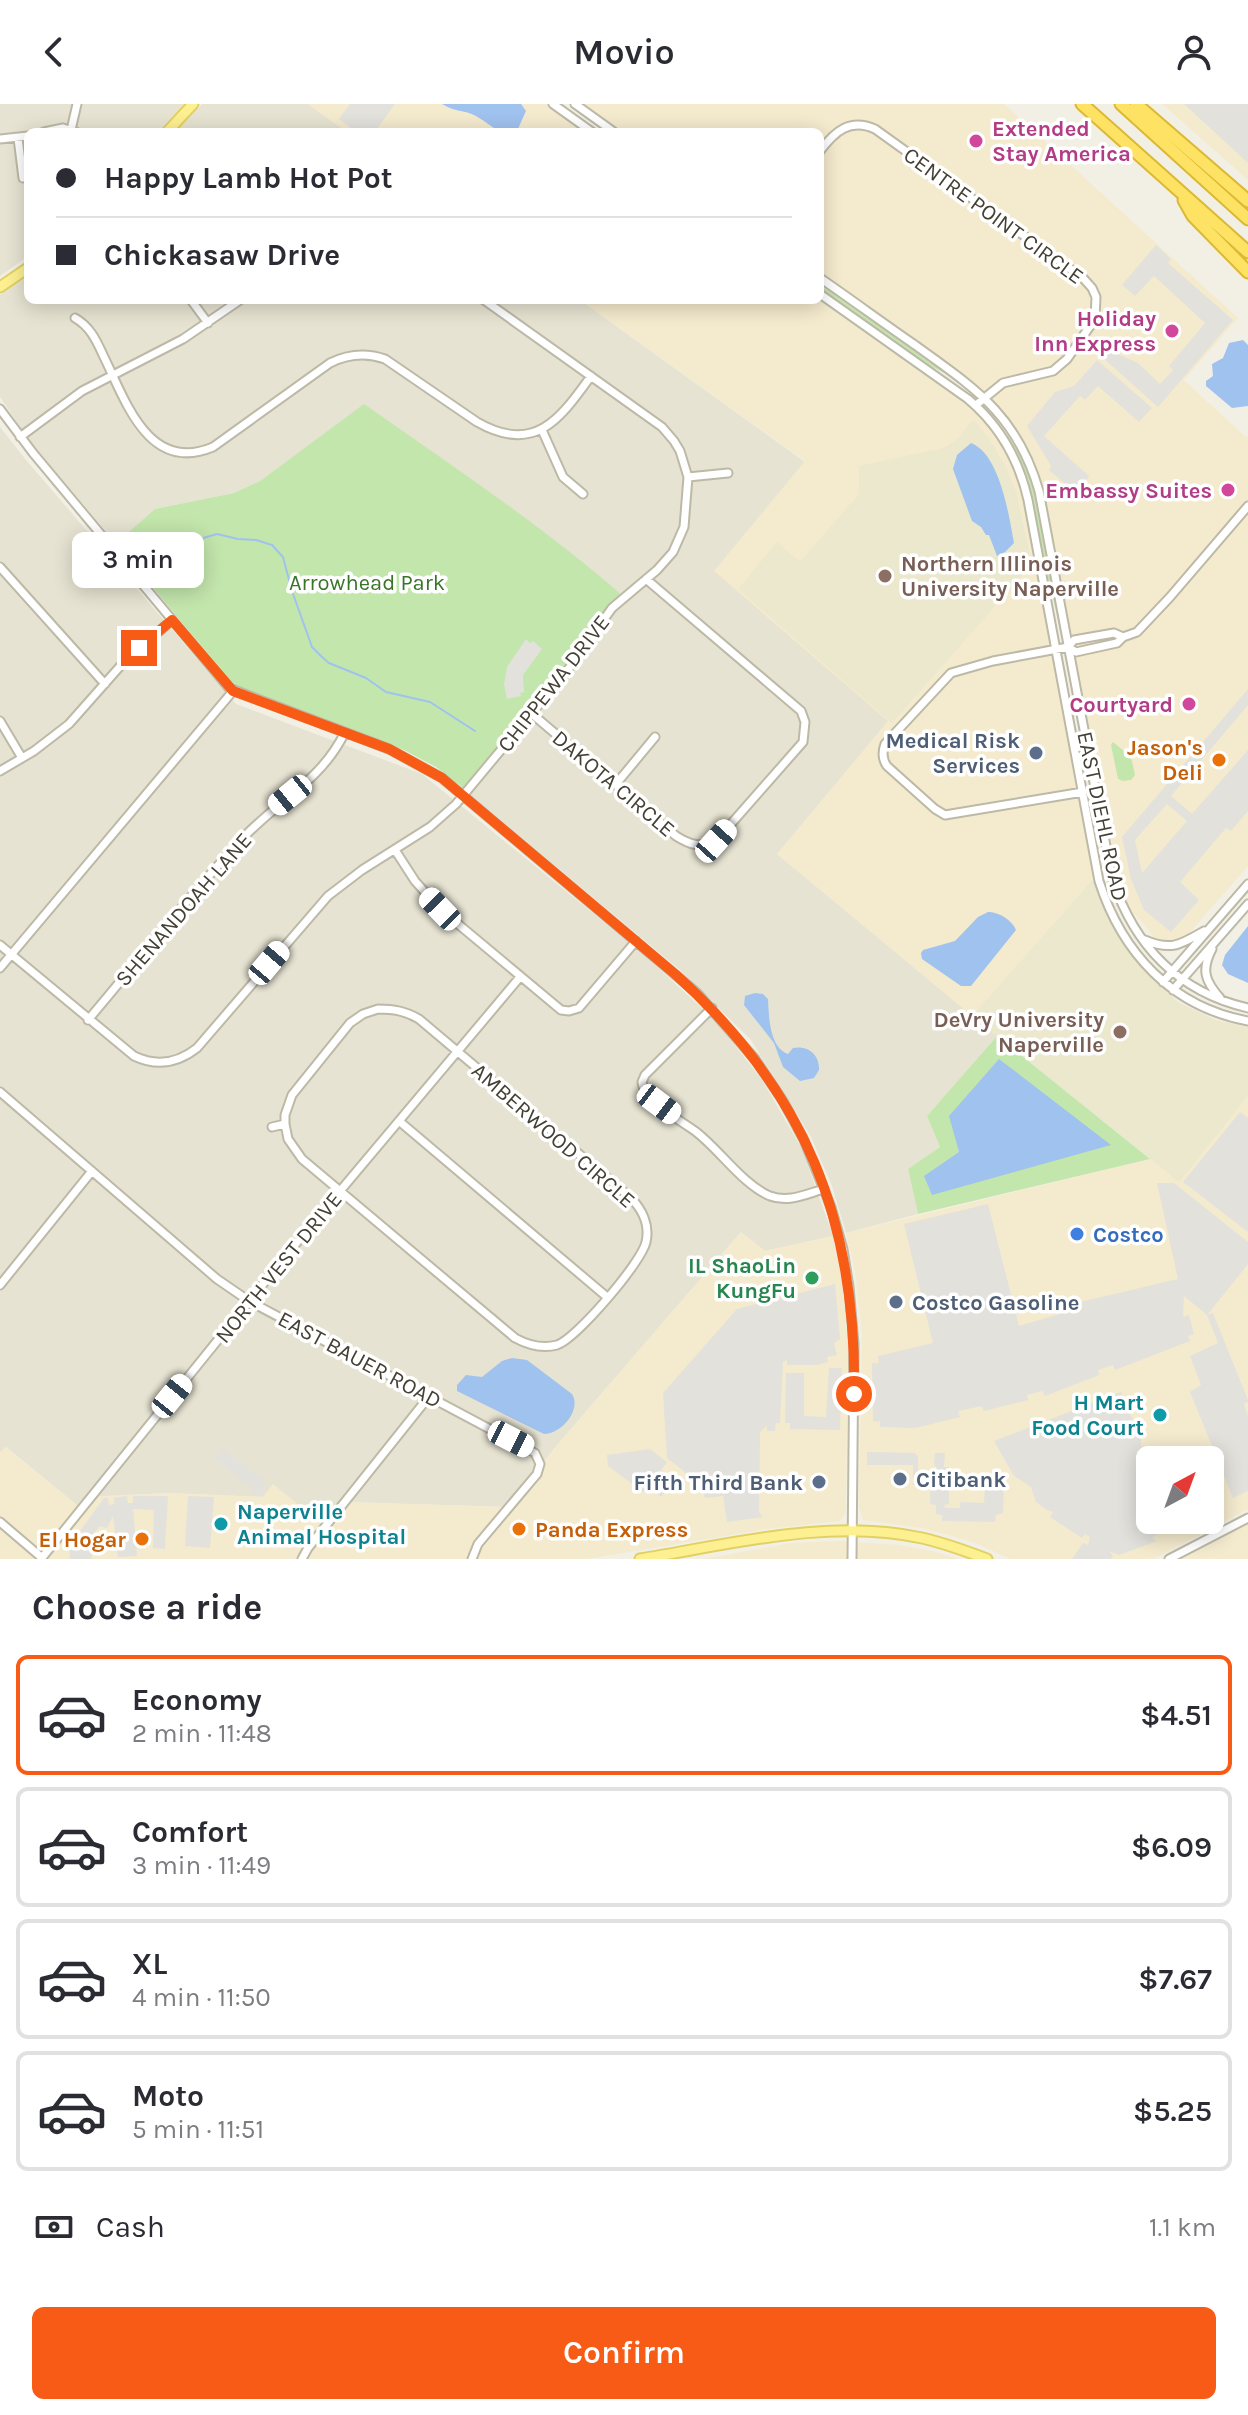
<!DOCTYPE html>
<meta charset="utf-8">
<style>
body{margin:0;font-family:Karla,sans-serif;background:#f2f2f3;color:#2b2b33;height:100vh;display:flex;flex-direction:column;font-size:30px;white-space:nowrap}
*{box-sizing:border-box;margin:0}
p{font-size:26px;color:#7c7c81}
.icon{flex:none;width:44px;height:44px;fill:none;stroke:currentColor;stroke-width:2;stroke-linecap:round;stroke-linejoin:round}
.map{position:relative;height:1455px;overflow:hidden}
.drawer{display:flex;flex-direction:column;background:#fff;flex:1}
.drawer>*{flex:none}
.hud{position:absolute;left:24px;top:24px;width:800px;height:176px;border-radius:12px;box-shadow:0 4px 20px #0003;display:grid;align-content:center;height:176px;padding:0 32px;background:#fff}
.needle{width:52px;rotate:41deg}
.fabs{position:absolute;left:1136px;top:1342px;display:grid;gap:16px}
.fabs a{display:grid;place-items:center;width:88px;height:88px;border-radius:12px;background:#fff;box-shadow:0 4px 20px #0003;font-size:40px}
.end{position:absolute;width:36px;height:36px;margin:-18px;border:10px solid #f85b15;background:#fff;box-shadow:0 0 0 4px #fff}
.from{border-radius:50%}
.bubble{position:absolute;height:56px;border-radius:12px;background:#fff;box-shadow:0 4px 20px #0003;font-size:26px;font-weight:600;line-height:56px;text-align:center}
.car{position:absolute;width:24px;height:48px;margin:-24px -12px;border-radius:10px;box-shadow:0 0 6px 2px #0007;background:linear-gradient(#fff 24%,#345 0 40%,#fff 0 76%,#345 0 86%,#fff 0)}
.hud b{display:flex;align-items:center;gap:28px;height:76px;font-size:30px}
.hud b+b{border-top:2px solid #e1e1e2}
.hud i{width:20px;height:20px;background:#2b2b33}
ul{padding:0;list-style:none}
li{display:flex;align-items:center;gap:24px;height:120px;margin:0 16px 12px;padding:0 16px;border:4px solid #e1e1e2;border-radius:12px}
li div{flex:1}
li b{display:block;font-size:30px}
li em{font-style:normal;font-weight:600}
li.on{border-color:#f85b15}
li>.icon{width:72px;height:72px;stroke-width:1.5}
h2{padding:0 32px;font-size:36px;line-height:96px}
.pay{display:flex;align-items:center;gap:20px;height:88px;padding:0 32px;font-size:30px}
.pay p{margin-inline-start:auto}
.cta{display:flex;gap:16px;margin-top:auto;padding:16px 32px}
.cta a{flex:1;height:92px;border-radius:12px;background:#f85b15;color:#fff;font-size:32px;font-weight:600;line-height:92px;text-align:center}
header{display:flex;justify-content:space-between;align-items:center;height:104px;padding:0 32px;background:#fff;font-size:36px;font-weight:600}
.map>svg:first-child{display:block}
</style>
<header><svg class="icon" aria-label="back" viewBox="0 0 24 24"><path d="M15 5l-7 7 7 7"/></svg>Movio<svg class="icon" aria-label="person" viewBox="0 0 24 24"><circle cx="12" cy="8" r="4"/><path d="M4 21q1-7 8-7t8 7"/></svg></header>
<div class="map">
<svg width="1248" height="1455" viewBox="0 0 1248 1455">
<rect width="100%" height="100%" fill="#f2f0e4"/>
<path fill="#e6e3d2" d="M0,0h184l-27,28h-129v124l-28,20z
M202,0h106l39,28h-171z
M28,173v23h552l225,162 -90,109 174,150 -112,133 220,182 -70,80 13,31 -32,22 10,45 -72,19 -14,-47 -21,-49 -60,-97 -71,-70 -211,-176 103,-123 39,-56 56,-49 14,-20 -6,-4 -12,18 -43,34 -103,-81 -153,-108 -104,76 -26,12 -79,16 -39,34 -87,-103 -29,-43v-102z
M0,323l26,33 210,244 186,70 216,176 77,70 47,60 40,69 31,87 -68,15 -24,-19 -183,212 -51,63 -162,-5 -20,25 -62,-30 -95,-4 -82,4 -8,9 -72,-59 -6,6z"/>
<path fill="#f4eace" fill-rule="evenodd" d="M308,0h238l40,28h-239z
M581,0h423l234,214 -54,62 62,57 2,-2v431l-61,70 -13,5 -8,1 -12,-5 -22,-26 -13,-27 -77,-397 -17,-43 -23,-35 -30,-28 -152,-108v-141h-199z
M1162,0h86v76z
M820,194l151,109 26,30 17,30 7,20 73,391 -122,138 -195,-162 111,-133 -174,-150 91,-110 -225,-161h240z
M1248,992v413l-94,50h-144l-32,-15 -29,-9 -28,-7 -58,-8 -4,-13 3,-173 -7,-63 -9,-38 304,-74 29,22zM1150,1356h60v60h-60z
M741,1128l24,19 68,-15 8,40 7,62 -2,174 -6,9 -73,8 -180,30h-587v-106l5,-6 73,59 8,-9 82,-4 95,4 10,-13 52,42 19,-24 163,5 51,-63z
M1248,1420v35h-69l19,-11z
M839,1437l60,4 33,6 27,8h-256l88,-16z"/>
<path fill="#ebe8ce" d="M973,315l15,18 18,30 10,25 16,72 -140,159 -154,-134 39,-47 23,20 59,-68v-28l85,-18 15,-10z
M1094,774l19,49 28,39 37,36 38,18 32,7v69l-69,86 -207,-166z"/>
<path fill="#c3e6ac" d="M820,182l16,8 134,97 -24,-17 -21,-11 -105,-74z
M364,300c88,62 179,122 259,192l-157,194 -30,-23 -32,-17 -171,-66 -117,-141 39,-34 79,-16 26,-12z
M990,308c16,21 34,44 43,69l29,150h-2c-5,-27 -12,-53 -19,-79 -15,-59 -11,-89 -53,-139z
M1113,638l18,15 4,18 -4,5 -8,1 -5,-2 -7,-34z
M997,932l153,123 -232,55 -10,-45 32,-22 -13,-31z"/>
<path fill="#e2e1dc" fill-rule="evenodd" d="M350,0h45l-20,28h-19l-17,-13z
M1184,0h64v59z
M1156,141l15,14 -3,4 65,57 -75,87 -56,-50 -3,-12 8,-2 13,12 18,8 22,21 13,-14 -4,-4 36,-43 -51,-47 -19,20 -13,-11z
M1097,256l55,48 -13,14 -41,-36 -13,14 -5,-4 -36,40 45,40 -12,18 -28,-24 2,-4 -24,-40 28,-34 19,-6z
M526,535l4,4 3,-2 9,8 -19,26 1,17 -4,1 1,3 -14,3 -3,-15 3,-17z
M1248,585v16l-77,91 21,18 56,-64v61l-17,20 -5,-3 -46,54 19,18 -28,32 -27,-22 -13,-31 -9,-42zM1167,700l20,17 -45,52 -7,-33z
M1240,1008l8,6v114l-65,-50z
M1157,1079h17l74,59v22l-40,50 5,-1 35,87v2l-4,2 4,12v75l-15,7 -43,-106 11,-7 -11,-29 28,-13 -11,-28 -23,-19 -1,18 1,3 5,-2 5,19 -6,2 2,5 -75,29 -2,-5 -15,5 1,5 -54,21 -3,-5 -15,4 1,5 -44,11 -2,-5 -24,5 2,6 -45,11 -35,-1v-6l-7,1 -1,-59h7l-1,-7 55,-13 -29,-119 84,-20 31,122 58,-17 -1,-6 102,-24z
M835,1180l5,55 -6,4 3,12 -10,2 1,5 -11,3h-30v-5l-4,2 -3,61h-4l-1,8h-8v-5l-7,6 -1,80 4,5 -36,5 -4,-26 -18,2 -5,-14 -33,-26 -4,-65 74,-84z
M829,1264h13l-2,62 -50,-1v-6h-5l1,-50h18v43l22,1z
M1121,1288l20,48v6l9,24v50h22l-14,6 -5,-5 -5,2v4l6,-1 3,8 -5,4 5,3 -38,14 -10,-4 4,5 -2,3h-39l11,-16 5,2 2,-8 -5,-3 -3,4 -32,-21 3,-5 -6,-2 -11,-8 -5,-15 -17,-11 -20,-35z
M223,1343l40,33v15l-9,-1 -4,-7 -36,-30z
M650,1345l17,13 -7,10 12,11 -11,14 -10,-8 -5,5 -38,-28 -1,-11z
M867,1348l48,1 3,4v28h-5v-20h-46z
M935,1349h10l-1,14h5v37l-5,1 1,3h15v-6l24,1 1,-17 5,-1v-7l14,1 -1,34 -7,2 -1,7 -53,-1v-6l-6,-1v-9l-6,-1 1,-35 6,-1 -3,-4z
M127,1392l1,7h5v-7h35l-3,53 -12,-1 1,-38 -21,-1 4,47 -19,1 -5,-41 -6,12 -7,-2 -10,11 2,22h-22l-1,-13 35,-48h4l1,7 5,-1v-6z
M188,1392l26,1 -4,51 -25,-2z"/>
<path fill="#a0c2ef" d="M442,0h79l5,7 -9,20c-22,4 -25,-7 -43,-16 -10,-5 -19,-3 -32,-11z
M1243,236l5,5v61l-16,2 -26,-22v-5l7,-5 -1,-12 11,-6 6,-15z
M971,339c29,11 38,73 43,100l-9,9 -8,4 -8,-21h-3l-5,-8 -9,-6 -19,-52 4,-14z
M988,808c11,0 24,8 28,18l-45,56h-10l-39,-27 -1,-6 2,-3 32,-9 23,-24z
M1248,822v57l-20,-9 -6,-9 3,-10z
M755,889l8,1 5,5c1,17 1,48 20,55l5,-6c15,-3 27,7 26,22l-5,8 -14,3 -17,-14 -9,-24 -30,-38 1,-9z
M999,955l112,86 -179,50 -8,-19 35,-24 -10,-36z
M512,1254l15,2 45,34c10,16 -11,40 -28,40l-87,-43v-6l9,-10 16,2 20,-16z"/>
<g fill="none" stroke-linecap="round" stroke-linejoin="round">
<path stroke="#a0c2ef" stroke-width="2" d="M169,440l24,-3 24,-7 21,5 18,1 16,5 11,12 9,34 20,56 9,9 8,7 37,15 20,14 44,10 45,29"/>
<g stroke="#bdb9a7" stroke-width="11">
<path id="minor" d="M553,0l39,28
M575,0l39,28
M71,26l6,-26
M44,28l19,-4 13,4
M18,34l5,40
M0,35l28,-3
M820,47c15,-20 30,-33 55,-22l208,149 9,10 4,9 -1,22 -28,40 -14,12 -50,12 -27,22
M820,174c32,22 63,45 95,67 61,44 102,70 124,146l73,387c22,67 66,114 136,130
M820,190l148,105c31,26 51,61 60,101l71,381c23,72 73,126 149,140
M191,196l17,23
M75,214c16,9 22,24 29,39 22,45 45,117 109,90l117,-84c18,-9 35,-11 55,-4l92,63c58,33 83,-3 114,-46
M0,305l33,44 196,235 160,61 53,29 255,215 58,66 28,42 21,39 27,67 12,42 6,38 5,57 -2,215
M542,326l21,47 20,17
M20,333l62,-46 101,-52 57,-39
M688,373l40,-4
M0,463l105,117
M1068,543l6,-7 40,-7 9,4
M531,609l145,123c14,9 25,12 40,5l87,-99 2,-20 -4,-11 -155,-132
M0,617l22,37
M0,667l34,-20 35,-27 54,-61 49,-43
M616,680l39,-47
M1083,688l-138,23 -10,-6 -48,-43c-5,-7 -5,-14 -2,-22l66,-71 42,-12 75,-14 8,5 41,-9 6,-6 14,-5 33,-35 78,-91
M395,746l20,31 25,28 121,101 8,1 10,-3 57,-67
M1145,836c26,11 35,5 59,-9
M0,841l134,111c23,11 44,7 63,-8l131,-152 34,-26 68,-43 26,-23 114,-137 42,-59 45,-38 16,-18 11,-25 4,-50 -8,-26 -6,-10 -12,-14 -14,-10 -164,-117
M1212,845c-11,21 -7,32 8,49
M0,864l233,-277
M1163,878l85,-98
M1173,886l75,-86
M712,904l-67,67 -3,7c1,18 38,38 53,49 24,18 48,54 75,65 19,7 36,-2 54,-7
M378,905c16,0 27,2 41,10l211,178c12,12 20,28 16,45 -4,20 -70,97 -89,103 -15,4 -29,0 -42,-7l-213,-179 -14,-20 -3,-15v-9l7,-20 58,-72 13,-9z
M88,916c52,-61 101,-125 156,-183 35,-37 78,-57 101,-105
M0,988l217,187 32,22 286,152 5,11 -3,10 -59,70 -6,15
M399,1017l208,176
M272,1023l13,-3
M0,1181l92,-114
M0,1418l41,35
M41,1455l252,-312 227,-270
M302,1455l6,-11 115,-144 5,-8
M1169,1455l79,-41"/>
</g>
<g stroke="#e2d062" stroke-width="13">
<path id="major" d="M167,28l26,-28
M0,183l28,-19
M640,1455c92,-15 189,-41 282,-21 22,5 44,13 65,21"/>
</g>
<g stroke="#dcb934" stroke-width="15">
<path id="highway" d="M1082,0l166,148
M1121,0l127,115
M1136,0l112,97
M1184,96l9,16 55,56"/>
</g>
<use href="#minor" stroke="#fff" stroke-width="7"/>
<use href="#major" stroke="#fdf091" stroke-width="9"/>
<use href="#highway" stroke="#fde264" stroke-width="11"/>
</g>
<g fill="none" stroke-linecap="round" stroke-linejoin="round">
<path stroke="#f85b15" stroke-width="10" d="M139,544l33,-28 61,71 156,58 53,29 233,196c130,117 182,246 179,420"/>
</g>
<g fill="#d1479c" stroke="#fff" stroke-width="3">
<circle cx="976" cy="37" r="8"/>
<circle cx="1172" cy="227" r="8"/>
<circle cx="1228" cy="386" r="8"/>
<circle cx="1189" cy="600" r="8"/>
</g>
<g fill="#8d6e63" stroke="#fff" stroke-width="3">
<circle cx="885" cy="472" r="8"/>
<circle cx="1120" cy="928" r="8"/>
</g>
<g fill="#5c6f8a" stroke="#fff" stroke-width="3">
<circle cx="1036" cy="649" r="8"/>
<circle cx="896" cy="1198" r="8"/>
<circle cx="900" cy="1375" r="8"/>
<circle cx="819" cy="1378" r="8"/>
</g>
<g fill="#e8710a" stroke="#fff" stroke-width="3">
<circle cx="1219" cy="656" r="8"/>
<circle cx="519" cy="1425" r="8"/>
<circle cx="142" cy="1435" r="8"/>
</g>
<circle fill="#3f7fe0" stroke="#fff" stroke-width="3" cx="1077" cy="1130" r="8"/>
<circle fill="#2e9e5b" stroke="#fff" stroke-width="3" cx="812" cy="1174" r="8"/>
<g fill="#0f9aa8" stroke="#fff" stroke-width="3">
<circle cx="1160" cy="1311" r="8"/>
<circle cx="221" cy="1420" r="8"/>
</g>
<g text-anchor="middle" stroke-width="7" stroke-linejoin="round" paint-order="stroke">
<g font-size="22" font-weight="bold" fill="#b23c85" stroke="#fff" text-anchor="end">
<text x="992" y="32" text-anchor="start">Extended<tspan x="992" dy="25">Stay America</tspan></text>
<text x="1156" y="222">Holiday<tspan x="1156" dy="25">Inn Express</tspan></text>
<text x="1212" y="394">Embassy Suites</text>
<text x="1173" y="608">Courtyard</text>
</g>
<g font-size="22" fill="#444034" stroke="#fff">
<text transform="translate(994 111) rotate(36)" y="8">CENTRE POINT CIRCLE</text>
<text transform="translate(553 579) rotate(-52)" y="8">CHIPPEWA DRIVE</text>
<text transform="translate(614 679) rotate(40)" y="8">DAKOTA CIRCLE</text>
<text transform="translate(1103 712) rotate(78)" y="8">EAST DIEHL ROAD</text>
<text transform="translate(183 805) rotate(-49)" y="8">SHENANDOAH LANE</text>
<text transform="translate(554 1031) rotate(41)" y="8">AMBERWOOD CIRCLE</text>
<text transform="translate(278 1163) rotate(-51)" y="8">NORTH VEST DRIVE</text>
<text transform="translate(360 1255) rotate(28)" y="8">EAST BAUER ROAD</text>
</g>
<g font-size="22" font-weight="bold" fill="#785e54" stroke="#fff" text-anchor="start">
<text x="901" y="467">Northern Illinois<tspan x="901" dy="25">University Naperville</tspan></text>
<text x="1104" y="923" text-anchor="end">DeVry University<tspan x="1104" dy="25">Naperville</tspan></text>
</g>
<g font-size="22" fill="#397528" stroke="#fff">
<text x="367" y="486">Arrowhead Park</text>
</g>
<g font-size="22" font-weight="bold" fill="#4e5e75" stroke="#fff" text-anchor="end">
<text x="1020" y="644">Medical Risk<tspan x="1020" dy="25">Services</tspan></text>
<text x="912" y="1206" text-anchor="start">Costco Gasoline</text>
<text x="916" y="1383" text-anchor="start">Citibank</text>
<text x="803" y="1386">Fifth Third Bank</text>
</g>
<g font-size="22" font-weight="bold" fill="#c56008" stroke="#fff" text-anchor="end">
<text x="1203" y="651">Jason's<tspan x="1203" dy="25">Deli</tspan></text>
<text x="535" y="1433" text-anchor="start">Panda Express</text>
<text x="126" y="1443">El Hogar</text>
</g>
<g font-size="22" font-weight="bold" fill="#366cbe" stroke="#fff" text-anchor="start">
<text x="1093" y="1138">Costco</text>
</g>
<g font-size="22" font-weight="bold" fill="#27864d" stroke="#fff" text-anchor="end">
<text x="796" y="1169">IL ShaoLin<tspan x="796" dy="25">KungFu</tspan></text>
</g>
<g font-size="22" font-weight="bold" fill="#0d838f" stroke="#fff" text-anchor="end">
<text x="1144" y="1306">H Mart<tspan x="1144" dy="25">Food Court</tspan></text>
<text x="237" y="1415" text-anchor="start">Naperville<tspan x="237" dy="25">Animal Hospital</tspan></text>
</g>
</g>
</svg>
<div class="fabs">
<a><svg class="needle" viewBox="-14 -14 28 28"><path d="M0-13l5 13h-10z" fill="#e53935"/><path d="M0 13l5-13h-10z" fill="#7c7c81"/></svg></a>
</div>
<i class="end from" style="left:854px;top:1290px"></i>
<i class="end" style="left:139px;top:544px"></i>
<div class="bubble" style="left:72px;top:428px;width:132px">3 min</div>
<i class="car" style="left:290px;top:691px;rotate:231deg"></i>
<i class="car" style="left:716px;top:737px;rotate:42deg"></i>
<i class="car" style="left:440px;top:805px;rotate:316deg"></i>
<i class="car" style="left:269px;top:859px;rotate:40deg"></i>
<i class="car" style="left:659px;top:1000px;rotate:127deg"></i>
<i class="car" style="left:172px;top:1292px;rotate:39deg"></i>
<i class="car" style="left:511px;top:1335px;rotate:117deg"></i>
<div class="hud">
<b><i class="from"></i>Happy Lamb Hot Pot</b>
<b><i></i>Chickasaw Drive</b>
</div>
</div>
<section class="drawer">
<h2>Choose a ride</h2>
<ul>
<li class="on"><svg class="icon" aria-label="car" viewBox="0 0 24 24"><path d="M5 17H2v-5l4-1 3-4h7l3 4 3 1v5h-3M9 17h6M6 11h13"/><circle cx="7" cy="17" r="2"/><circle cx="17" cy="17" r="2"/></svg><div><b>Economy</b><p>2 min · 11:48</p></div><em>$4.51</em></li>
<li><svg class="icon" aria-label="car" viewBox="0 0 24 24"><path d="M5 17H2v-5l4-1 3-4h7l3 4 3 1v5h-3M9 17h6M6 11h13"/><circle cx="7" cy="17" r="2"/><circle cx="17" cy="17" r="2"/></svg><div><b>Comfort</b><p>3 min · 11:49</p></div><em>$6.09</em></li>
<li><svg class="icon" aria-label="car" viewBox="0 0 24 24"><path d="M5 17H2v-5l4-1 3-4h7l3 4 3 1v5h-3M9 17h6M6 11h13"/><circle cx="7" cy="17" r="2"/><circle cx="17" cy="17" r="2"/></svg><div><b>XL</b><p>4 min · 11:50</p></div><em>$7.67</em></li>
<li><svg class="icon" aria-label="car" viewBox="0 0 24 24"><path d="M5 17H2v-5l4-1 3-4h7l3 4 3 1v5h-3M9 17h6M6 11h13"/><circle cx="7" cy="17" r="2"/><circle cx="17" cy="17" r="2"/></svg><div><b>Moto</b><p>5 min · 11:51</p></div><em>$5.25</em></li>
</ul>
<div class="pay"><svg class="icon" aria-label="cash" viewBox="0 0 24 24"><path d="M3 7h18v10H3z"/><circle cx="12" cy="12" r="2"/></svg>Cash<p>1.1 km</p></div>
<div class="cta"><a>Confirm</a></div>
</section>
